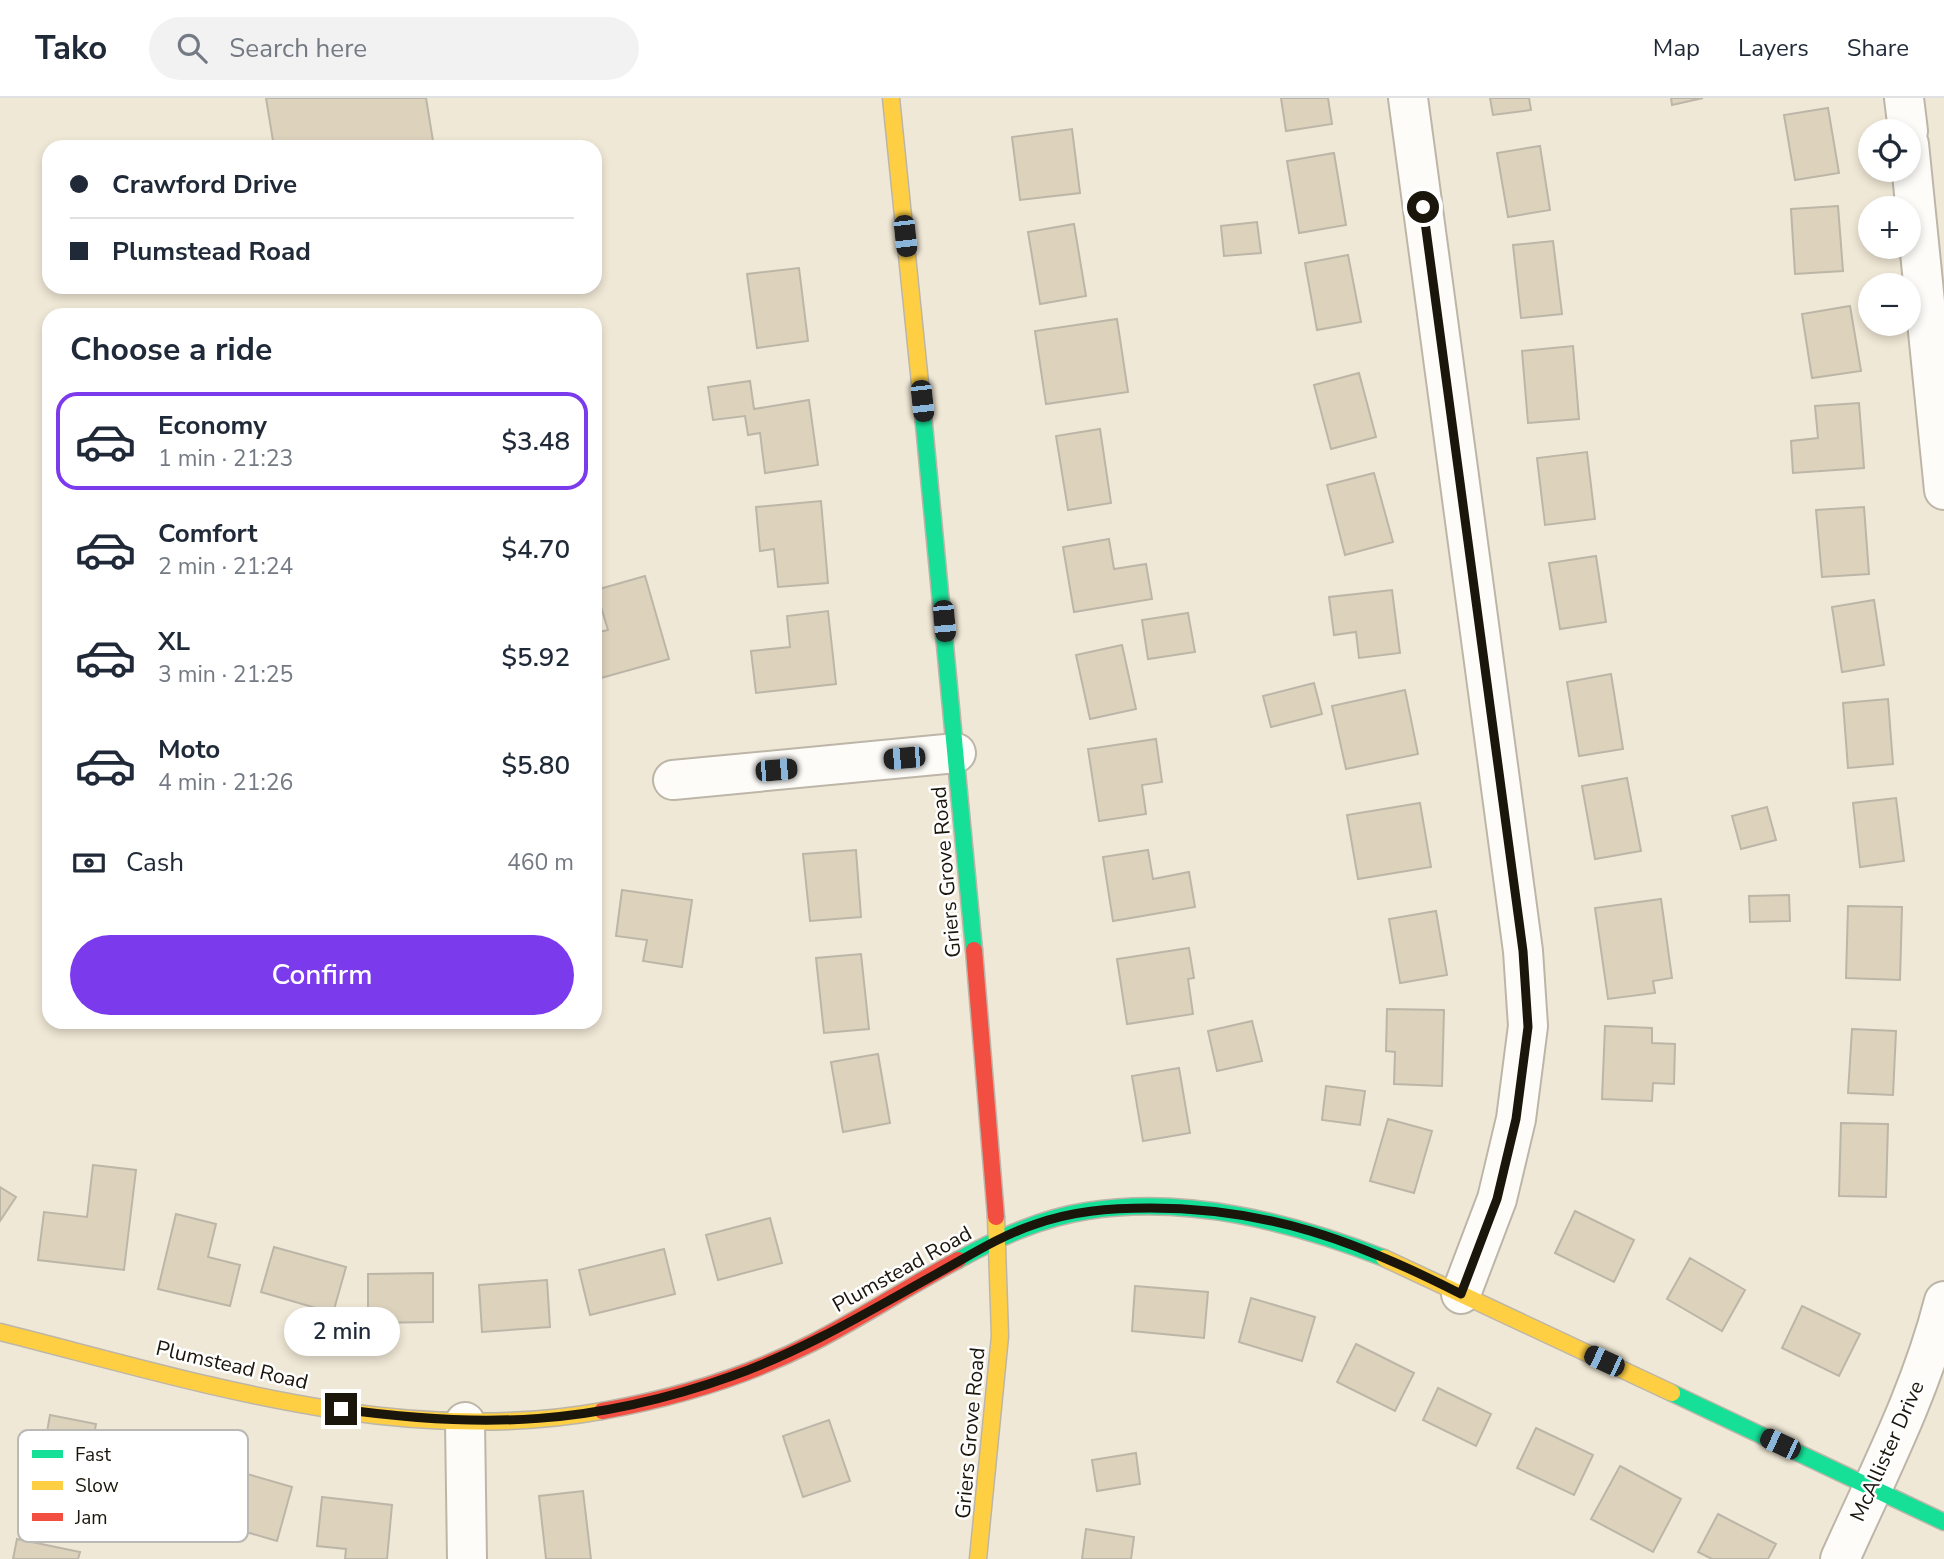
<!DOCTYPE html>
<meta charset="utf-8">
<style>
body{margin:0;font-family:"Nunito Sans",sans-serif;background:#f2f2f3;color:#1f2937;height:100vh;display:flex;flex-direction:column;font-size:26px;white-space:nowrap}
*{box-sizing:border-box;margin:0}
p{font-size:23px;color:#747a83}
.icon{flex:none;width:38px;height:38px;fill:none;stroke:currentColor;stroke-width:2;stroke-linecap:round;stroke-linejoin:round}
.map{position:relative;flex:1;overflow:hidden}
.drawer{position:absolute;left:42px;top:210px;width:560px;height:721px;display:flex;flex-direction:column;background:#fff;border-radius:21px;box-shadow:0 4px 10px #0003}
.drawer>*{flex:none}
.top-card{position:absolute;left:42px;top:42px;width:560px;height:154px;border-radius:21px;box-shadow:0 4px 10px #0003;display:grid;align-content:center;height:154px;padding:0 28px;background:#fff}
.tools{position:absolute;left:1858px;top:21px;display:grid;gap:14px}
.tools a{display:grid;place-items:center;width:63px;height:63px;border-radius:50%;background:#fff;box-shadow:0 4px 10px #0003;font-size:35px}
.end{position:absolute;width:32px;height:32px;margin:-16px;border:9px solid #1b160b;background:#fff;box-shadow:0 0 0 4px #fff}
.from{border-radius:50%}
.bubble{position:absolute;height:49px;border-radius:24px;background:#fff;box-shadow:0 4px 10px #0003;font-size:23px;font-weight:600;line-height:49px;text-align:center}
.car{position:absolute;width:21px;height:42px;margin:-21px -10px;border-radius:9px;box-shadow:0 0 5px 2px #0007;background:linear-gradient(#222 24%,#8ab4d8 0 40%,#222 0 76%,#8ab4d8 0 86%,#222 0)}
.top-card b{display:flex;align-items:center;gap:24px;height:66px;font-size:26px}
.top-card b+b{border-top:2px solid #e0e1e3}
.top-card i{width:18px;height:18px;background:#1f2937}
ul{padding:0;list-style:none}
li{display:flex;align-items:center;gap:21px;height:98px;margin:0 14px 10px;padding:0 14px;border:4px solid transparent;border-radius:21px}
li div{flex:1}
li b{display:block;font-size:26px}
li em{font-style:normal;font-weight:600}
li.current{border-color:#7c3aed}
li>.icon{width:63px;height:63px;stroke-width:1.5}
h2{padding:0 28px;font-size:32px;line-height:84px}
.pay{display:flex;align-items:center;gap:18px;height:77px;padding:0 28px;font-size:26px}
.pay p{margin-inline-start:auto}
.action{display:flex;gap:14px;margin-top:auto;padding:14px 28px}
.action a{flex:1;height:80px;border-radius:42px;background:#7c3aed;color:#fff;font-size:28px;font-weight:600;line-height:80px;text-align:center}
header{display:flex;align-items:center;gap:42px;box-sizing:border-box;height:98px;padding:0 35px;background:#fff;border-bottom:2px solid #e0e1e3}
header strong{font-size:33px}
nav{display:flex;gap:38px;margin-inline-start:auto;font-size:24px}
.search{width:490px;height:63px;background:#f2f2f3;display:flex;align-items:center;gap:18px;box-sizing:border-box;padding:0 24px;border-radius:38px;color:#747a83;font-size:26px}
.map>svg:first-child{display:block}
</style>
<header>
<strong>Tako</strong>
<div class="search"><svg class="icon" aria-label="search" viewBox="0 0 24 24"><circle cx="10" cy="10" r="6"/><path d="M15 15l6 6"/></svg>Search here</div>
<nav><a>Map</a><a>Layers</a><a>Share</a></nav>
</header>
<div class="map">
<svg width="1944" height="1461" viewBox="0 0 1944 1461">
<rect width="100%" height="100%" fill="#f0e8d6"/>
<path fill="#ddd2bc" stroke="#bcb6a8" stroke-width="2" d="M266,0h160l8,49h-160z
M1281,0h47l4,26 -46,7z
M1490,0h39l2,12 -38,5z
M1671,0h32l-31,7z
M1828,10l11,65 -44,7 -11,-65z
M1072,31l8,64 -60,7 -8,-63z
M1540,48l10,64 -42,7 -11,-64z
M1334,55l12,72 -47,8 -12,-72z
M1838,108l5,65 -48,3 -4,-65z
M1257,124l4,31 -37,3 -3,-30z
M1074,126l12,72 -46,8 -12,-72z
M1553,143l9,73 -41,4 -8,-73z
M1348,157l13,67 -44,8 -12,-67z
M799,170l9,73 -51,7 -10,-74z
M1850,208l11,65 -49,7 -10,-64z
M1117,221l11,73 -82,12 -11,-73z
M1573,248l6,73 -51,4 -6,-72z
M1359,275l17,64 -45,12 -17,-64z
M750,283l4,28 55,-9 9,65 -53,8 -5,-40 -12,2 -3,-19 -32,4 -5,-33z
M1859,305l5,65 -71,5 -2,-32 27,-3 -3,-32z
M1100,331l11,74 -43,7 -12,-74z
M1587,354l8,67 -50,6 -8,-67z
M1374,375l19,69 -48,13 -18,-70z
M821,403l7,82 -50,4 -4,-38 -14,2 -4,-44z
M1864,409l5,67 -47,3 -6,-67z
M1109,441l5,30 32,-5 6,35 -78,13 -11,-65z
M1596,458l10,66 -46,7 -11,-66z
M645,478l24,83 -68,19 -6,-21v-24l13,-3 -12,-40z
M1392,492l8,63 -41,5 -3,-26 -22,3 -5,-38z
M1874,502l10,65 -42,7 -10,-65z
M828,513l8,73 -80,9 -5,-42 39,-4 -3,-31z
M1188,515l7,39 -47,7 -6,-39z
M1122,547l14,64 -46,10 -14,-64z
M1611,576l12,75 -44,7 -12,-74z
M1314,585l8,31 -51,13 -8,-31z
M1405,592l13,64 -72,15 -14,-63z
M1888,601l5,65 -45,4 -5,-65z
M1156,641l6,43 -20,3 4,29 -47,7 -11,-72z
M1627,680l14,73 -46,8 -13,-73z
M1896,700l8,63 -44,6 -7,-64z
M1420,705l11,64 -73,12 -11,-64z
M1767,709l9,33 -35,9 -9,-33z
M856,752l5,67 -51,4 -7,-67z
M1148,752l5,29 36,-7 6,35 -82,14 -10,-64z
M622,792l70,10 -10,67 -39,-6 4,-21 -31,-4z
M1789,797l1,26 -40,1 -1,-26z
M1661,801l11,79 -19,3 2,12 -47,6 -13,-91z
M1848,808l54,1 -2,73 -54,-2z
M1436,813l11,64 -47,8 -11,-64z
M1189,850l5,30 -6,1 5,35 -66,10 -10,-65z
M861,856l8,75 -45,4 -8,-75z
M1387,911l57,1 -2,76 -48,-2 1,-32 -9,-1z
M1252,923l10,40 -45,10 -9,-40z
M1605,928l47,2v15l23,1 -1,40 -21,-1 -1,18 -50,-2z
M1852,931l44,2 -3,64 -45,-2z
M878,956l12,69 -47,9 -12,-70z
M1179,970l11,65 -47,8 -11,-65z
M1326,988l39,5 -5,34 -38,-5z
M1388,1021l44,12 -18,62 -44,-12z
M1841,1025l47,1 -2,73 -47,-1z
M93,1067l43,5 -12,100 -86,-10 6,-48 43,5z
M0,1089l16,10 -16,24z
M1575,1113l59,29 -20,42 -59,-29z
M176,1116l40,10 -8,33 32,8 -10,41 -72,-17z
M770,1120l12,45 -64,17 -12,-45z
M274,1149l72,20 -13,46 -72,-21z
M664,1151l11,45 -85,21 -11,-45z
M1690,1160l55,32 -23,41 -55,-32z
M433,1175v49l-65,1v-49z
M547,1182l3,47 -68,5 -3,-47z
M1135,1188l73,6 -4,46 -72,-7z
M1251,1200l64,19 -13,44 -63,-19z
M1802,1208l58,28 -21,42 -57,-28z
M1356,1246l58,29 -19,38 -58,-29z
M1438,1290l53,26 -15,32 -53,-26z
M50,1317l46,9 -16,85 -45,-9z
M829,1322l21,61 -47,16 -20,-61z
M1536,1330l57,27 -19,40 -57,-27z
M1136,1355l4,31 -43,7 -5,-31z
M1620,1368l61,33 -28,53 -62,-33z
M223,1369l69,20 -15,54 -69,-20z
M583,1393l8,68h-45l-7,-63z
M322,1399l70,8 -5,54h-42l1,-10 -29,-3z
M1718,1416l58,30 -8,15h-56l-14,-7z
M1086,1431l48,8 -3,22h-49z
M17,1441l63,13 -2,7h-65z"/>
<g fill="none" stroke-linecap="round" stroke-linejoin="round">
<g stroke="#bdb6a8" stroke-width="42">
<path id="street" d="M1408,0l115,853 5,75 -12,93 -19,80 -36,95
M1904,0l4,33
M1909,46l35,346
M673,682l283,-27
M465,1324l2,137
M1840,1461c38,-85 81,-167 104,-258"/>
</g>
<g stroke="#bdb6a8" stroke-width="19">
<path id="fast" d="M921,295l53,557
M958,1162c40,-22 83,-42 129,-49 100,-16 204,11 297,47
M1672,1295l272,129"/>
</g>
<g stroke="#bdb6a8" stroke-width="19">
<path id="slow" d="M891,0l30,295
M1384,1160l288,135
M0,1234c195,49 399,116 602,79
M978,1461l22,-223 -4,-119"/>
</g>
<g stroke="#bdb6a8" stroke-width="19">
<path id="jam" d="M974,852l22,267
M602,1313c73,-13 146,-35 212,-69 49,-25 95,-56 144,-82"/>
</g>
<use href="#street" stroke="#fdfcf9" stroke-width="38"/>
<use href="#fast" stroke="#16e098" stroke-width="16"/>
<use href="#slow" stroke="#ffcf43" stroke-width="16"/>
<use href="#jam" stroke="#f24e42" stroke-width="16"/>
</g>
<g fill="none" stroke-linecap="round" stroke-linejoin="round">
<path stroke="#1b160b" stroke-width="9" d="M341,1311c142,20 254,16 391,-33 73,-26 139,-66 206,-103 31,-17 62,-37 95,-48 38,-14 77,-17 117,-17 118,0 207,33 311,86l36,-95 19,-80 12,-92 -5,-76 -100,-744"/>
</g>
<g text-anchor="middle" stroke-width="5" stroke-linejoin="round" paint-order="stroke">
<g font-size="21" fill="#1b160b" stroke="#fff">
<text transform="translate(946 774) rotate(-95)" y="7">Griers Grove Road</text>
<text transform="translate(902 1171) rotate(-29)" y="7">Plumstead Road</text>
<text transform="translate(232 1267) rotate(13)" y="7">Plumstead Road</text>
<text transform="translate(970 1335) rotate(-85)" y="7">Griers Grove Road</text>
<text transform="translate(1887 1353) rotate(-66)" y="7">McAllister Drive</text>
</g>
</g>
<rect x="18" y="1332" width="230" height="112" rx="10" fill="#fff" stroke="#bbb9b6" stroke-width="2"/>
<rect x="32" y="1352" width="31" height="8" fill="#16e098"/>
<rect x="32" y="1383" width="31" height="9" fill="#ffcf43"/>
<rect x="32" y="1415" width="31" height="8" fill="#f24e42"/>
<g font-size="19" fill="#1b160b">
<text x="75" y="1363">Fast</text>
<text x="75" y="1394">Slow</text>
<text x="75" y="1426">Jam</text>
</g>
</svg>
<div class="tools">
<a><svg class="icon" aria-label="locate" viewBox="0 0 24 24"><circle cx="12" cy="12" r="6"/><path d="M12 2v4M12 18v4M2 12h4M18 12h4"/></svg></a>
<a>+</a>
<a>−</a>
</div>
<i class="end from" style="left:1423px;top:109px"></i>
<i class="end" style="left:341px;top:1311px"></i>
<div class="bubble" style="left:284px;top:1209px;width:116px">2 min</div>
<i class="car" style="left:905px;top:138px;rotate:174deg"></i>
<i class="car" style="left:922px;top:303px;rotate:174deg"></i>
<i class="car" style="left:944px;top:523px;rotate:175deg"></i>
<i class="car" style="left:904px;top:660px;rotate:265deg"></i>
<i class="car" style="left:776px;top:672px;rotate:85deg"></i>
<i class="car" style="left:1604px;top:1263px;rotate:295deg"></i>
<i class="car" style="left:1780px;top:1346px;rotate:295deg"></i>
<div class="top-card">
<b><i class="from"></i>Crawford Drive</b>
<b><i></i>Plumstead Road</b>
</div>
<section class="drawer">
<h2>Choose a ride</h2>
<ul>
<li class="current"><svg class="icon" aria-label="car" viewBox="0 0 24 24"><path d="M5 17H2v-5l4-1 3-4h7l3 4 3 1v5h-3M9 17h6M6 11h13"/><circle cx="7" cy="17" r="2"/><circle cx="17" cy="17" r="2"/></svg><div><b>Economy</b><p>1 min · 21:23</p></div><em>$3.48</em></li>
<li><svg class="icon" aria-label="car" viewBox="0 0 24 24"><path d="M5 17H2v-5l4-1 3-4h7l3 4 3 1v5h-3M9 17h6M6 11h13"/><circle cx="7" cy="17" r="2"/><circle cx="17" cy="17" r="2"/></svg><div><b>Comfort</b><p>2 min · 21:24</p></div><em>$4.70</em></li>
<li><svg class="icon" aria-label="car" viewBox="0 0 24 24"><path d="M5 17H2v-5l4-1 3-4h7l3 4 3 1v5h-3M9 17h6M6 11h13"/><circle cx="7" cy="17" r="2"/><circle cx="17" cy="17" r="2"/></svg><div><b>XL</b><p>3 min · 21:25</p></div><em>$5.92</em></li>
<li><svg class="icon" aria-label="car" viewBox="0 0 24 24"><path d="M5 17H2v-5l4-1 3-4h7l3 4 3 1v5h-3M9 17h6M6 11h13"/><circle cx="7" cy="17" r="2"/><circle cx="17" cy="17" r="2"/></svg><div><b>Moto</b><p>4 min · 21:26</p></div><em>$5.80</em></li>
</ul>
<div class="pay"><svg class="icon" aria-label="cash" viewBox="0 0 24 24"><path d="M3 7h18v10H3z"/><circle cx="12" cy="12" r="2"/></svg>Cash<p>460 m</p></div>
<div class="action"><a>Confirm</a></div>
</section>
</div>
